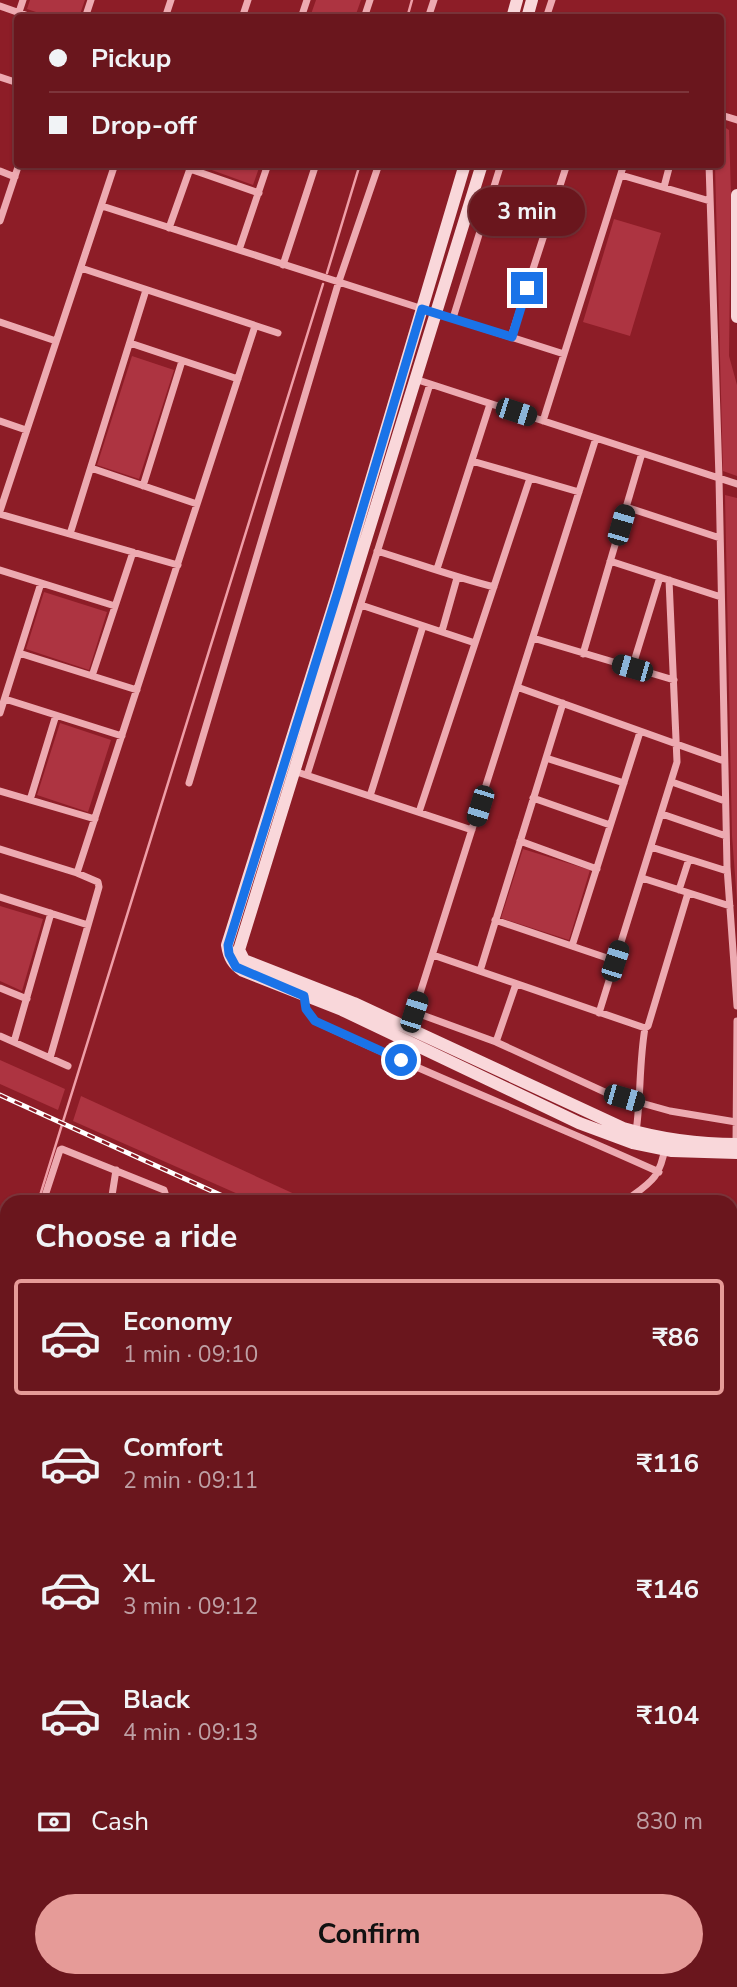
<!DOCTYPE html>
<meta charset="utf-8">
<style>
body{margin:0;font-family:"Nunito Sans",sans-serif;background:#6f1f26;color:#f1f3f6;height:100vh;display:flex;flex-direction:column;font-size:26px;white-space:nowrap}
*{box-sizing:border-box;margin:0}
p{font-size:23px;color:#be9fa4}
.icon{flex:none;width:38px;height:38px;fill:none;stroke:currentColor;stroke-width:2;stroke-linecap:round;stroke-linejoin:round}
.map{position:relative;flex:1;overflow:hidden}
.panel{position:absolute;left:0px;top:1195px;width:738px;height:793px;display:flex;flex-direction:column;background:#6a161d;border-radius:21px 21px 0 0;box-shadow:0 2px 5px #0004,0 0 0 2px #7d353b}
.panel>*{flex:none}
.guide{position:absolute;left:14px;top:14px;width:710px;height:154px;border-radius:7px;box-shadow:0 2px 5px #0004,0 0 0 2px #7d353b;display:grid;align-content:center;height:154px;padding:0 35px;background:#6a161d}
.end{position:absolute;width:32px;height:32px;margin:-16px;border:9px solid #1a73e8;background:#fff;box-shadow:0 0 0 4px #fff}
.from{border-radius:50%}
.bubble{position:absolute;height:49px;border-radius:24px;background:#6a161d;box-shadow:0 2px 5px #0004,0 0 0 2px #7d353b;font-size:23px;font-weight:700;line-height:49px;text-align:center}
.car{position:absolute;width:21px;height:42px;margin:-21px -10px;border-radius:9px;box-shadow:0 0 5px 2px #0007;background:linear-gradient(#222 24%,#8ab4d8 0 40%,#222 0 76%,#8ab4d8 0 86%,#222 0)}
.guide b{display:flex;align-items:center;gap:24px;height:66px;font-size:26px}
.guide b+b{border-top:2px solid #7d353b}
.guide i{width:18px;height:18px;background:#f1f3f6}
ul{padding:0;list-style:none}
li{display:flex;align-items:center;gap:21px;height:116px;margin:0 14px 10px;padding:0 21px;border:4px solid transparent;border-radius:7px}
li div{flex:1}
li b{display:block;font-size:26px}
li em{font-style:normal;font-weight:700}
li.on{border-color:#e69b98}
li>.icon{width:63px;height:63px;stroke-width:1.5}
h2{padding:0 35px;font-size:32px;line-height:84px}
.pay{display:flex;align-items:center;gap:18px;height:77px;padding:0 35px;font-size:26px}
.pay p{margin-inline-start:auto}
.primary-button{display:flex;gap:14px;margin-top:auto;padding:14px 35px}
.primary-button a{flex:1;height:80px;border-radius:42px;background:#e69b98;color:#111;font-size:28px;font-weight:700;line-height:80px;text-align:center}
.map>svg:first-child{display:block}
</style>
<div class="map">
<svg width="737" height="1987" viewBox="0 0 737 1987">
<rect width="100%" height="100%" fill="#8d1d27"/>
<path fill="#ad3441" d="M30,0h55l-6,17h-28l-24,-8z
M316,0h45l-6,17h-45z
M721,125l8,5 2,64 -2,162 8,29v91l-14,-5 -8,-306 6,-1z
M198,165l62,-1v1l-7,20z
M614,219l47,14 -31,103 -47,-14z
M132,356l42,14 -35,109 -42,-14z
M725,495l12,3v403l-5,-65z
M44,592l63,20 -18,58 -63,-21z
M60,723l51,17 -23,72 -51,-17z
M523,849l67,21 -21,70 -68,-22z
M0,906l43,13 -21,72 -22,-10z
M0,1060l65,29 -7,21 -58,-26z
M81,1096l231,106h-56l-183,-81z"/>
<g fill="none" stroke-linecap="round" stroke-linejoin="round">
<path stroke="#ef9ea7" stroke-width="2.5" d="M407,18l5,-18
M327,273l33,-109
M38,1202l285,-918"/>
<path stroke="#edaab1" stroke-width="7" d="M0,6l34,12
M19,12l4,-12
M85,18l6,-18
M165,18l6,-18
M242,18l6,-18
M301,18l6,-18
M364,18l6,-18
M428,18l6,-18
M546,18l6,-18
M0,77l18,6
M721,115l16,5
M709,164l10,314 8,389 10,139
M190,169l69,24
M0,171l15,6
M621,175l89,26
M664,187l6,-23
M102,206l321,103
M0,221l19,-57
M169,228l22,-62
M239,250l29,-86
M283,265l33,-101
M81,268l197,65
M435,313l129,41
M453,318l48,-154
M0,322l56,19
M511,337l56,-173
M130,343l108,36
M415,379l322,105
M0,421l26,9
M543,421l81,-257
M472,461l107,31
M91,468l106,36
M143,486l39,-125
M626,507l94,31
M0,511l115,-347
M0,514l178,51
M70,534l76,-244
M377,551c39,12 77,26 117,36
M610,561l111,36
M437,569l53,-165
M0,570l115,36
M361,605l114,38
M442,631l15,-53
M533,638l141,42
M19,653l118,37
M583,654l59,-201
M632,668l28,-91
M92,676l41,-124
M517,687l207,74
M5,699l117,37
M0,713l41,-130
M546,758l78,25
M294,771l178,59
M307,775l123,-391
M672,782l53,19
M189,783l150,-502 40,-117
M0,791l95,28
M370,796l53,-170
M533,798l77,27
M30,800l26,-85
M419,812l111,-334
M662,814l64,22
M520,841l77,28
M651,847l76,24
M0,849l77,24 21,9 1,5 -49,171
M77,873l178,-547
M642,878l88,28
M679,890l10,-31
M0,897l88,28
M495,920l121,41
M572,946l68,-214
M433,955l212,73 3,-2 40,-133
M480,971l83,-268
M0,988l27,11
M304,996l2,13 9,12c113,54 230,99 344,151
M414,1012l82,30 113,52 61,17 66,11
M599,1013l78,-251 -8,-182
M409,1028l187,-590
M0,1036l68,30
M14,1042l37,-129
M496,1042l20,-58
M636,1132c5,-35 3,-69 9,-104
M736,1145l1,-124
M43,1202l17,-52 2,-1 102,41 4,12
M111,1202l5,-32
M624,1202c25,-19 36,-22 41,-55
M732,1321l5,-2
M0,1326l7,-17
M0,1392h7
M0,1480l7,-25
M732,1510l5,2
M0,1521h7
M732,1634l5,-3
M732,1693l5,-3
M732,1736l5,6
M732,1758l5,-4
M0,1766l7,-1
M732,1820h5
M732,1856h5
M0,1943l7,-2
M732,1963l5,-1
M401,1981v6
M439,1981l1,6
M548,1981l1,6
M610,1981l1,6
M658,1981v6
M203,1987v-6
M276,1987l1,-6
M363,1987l2,-6
M512,1987l6,-6
M710,1987v-6"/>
<path stroke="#f9d7da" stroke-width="12" d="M512,18l5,-18
M527,18l5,-18
M465,164l-127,427 -111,354c2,13 6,19 16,26l99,39 237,113 54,20 39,8 65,2
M482,164l-243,786 5,10 110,43 269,125c38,11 74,16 114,16
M737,195v122
M0,1985l8,2"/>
<g stroke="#fff" stroke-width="5">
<path id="rail" d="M0,1095l236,107
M732,1424l5,3"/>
</g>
<use href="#rail" stroke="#8d1d27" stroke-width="2.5" stroke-dasharray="8" stroke-linecap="butt"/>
</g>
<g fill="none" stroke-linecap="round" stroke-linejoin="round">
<path stroke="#1a73e8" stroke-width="9" d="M401,1060l-86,-39 -9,-12 -2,-13 -68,-29 -7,-13 -1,-9 110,-354 84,-282 90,28 15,-49"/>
</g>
</svg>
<i class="end from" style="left:401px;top:1060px"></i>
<i class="end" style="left:527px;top:288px"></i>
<div class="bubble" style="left:469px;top:187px;width:116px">3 min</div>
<i class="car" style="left:516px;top:412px;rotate:108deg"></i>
<i class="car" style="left:621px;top:525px;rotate:16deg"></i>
<i class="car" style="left:632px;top:668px;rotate:286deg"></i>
<i class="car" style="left:480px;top:806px;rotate:197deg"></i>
<i class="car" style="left:615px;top:961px;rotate:18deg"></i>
<i class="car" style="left:414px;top:1012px;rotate:18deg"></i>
<i class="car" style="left:624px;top:1098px;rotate:106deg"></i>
<div class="guide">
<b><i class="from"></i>Pickup</b>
<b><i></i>Drop-off</b>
</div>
<section class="panel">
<h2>Choose a ride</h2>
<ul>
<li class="on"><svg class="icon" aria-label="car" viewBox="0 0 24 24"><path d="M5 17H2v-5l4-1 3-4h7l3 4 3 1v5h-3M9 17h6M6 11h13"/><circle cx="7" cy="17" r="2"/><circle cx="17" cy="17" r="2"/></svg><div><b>Economy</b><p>1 min · 09:10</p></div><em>₹86</em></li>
<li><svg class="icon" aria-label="car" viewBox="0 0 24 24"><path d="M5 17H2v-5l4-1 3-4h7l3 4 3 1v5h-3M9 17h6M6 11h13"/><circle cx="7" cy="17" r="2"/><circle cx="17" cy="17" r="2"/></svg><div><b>Comfort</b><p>2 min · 09:11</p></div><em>₹116</em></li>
<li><svg class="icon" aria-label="car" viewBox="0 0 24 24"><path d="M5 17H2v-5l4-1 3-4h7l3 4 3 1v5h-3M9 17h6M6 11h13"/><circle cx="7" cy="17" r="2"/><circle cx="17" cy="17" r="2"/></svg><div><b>XL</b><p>3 min · 09:12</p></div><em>₹146</em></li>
<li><svg class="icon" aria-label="car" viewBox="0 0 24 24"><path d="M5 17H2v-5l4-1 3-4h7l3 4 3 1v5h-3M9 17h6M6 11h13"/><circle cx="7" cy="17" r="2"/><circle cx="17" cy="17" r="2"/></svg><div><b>Black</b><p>4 min · 09:13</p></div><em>₹104</em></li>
</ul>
<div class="pay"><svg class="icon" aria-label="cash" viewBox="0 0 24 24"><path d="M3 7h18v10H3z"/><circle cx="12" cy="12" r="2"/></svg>Cash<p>830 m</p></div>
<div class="primary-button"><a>Confirm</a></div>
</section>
</div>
